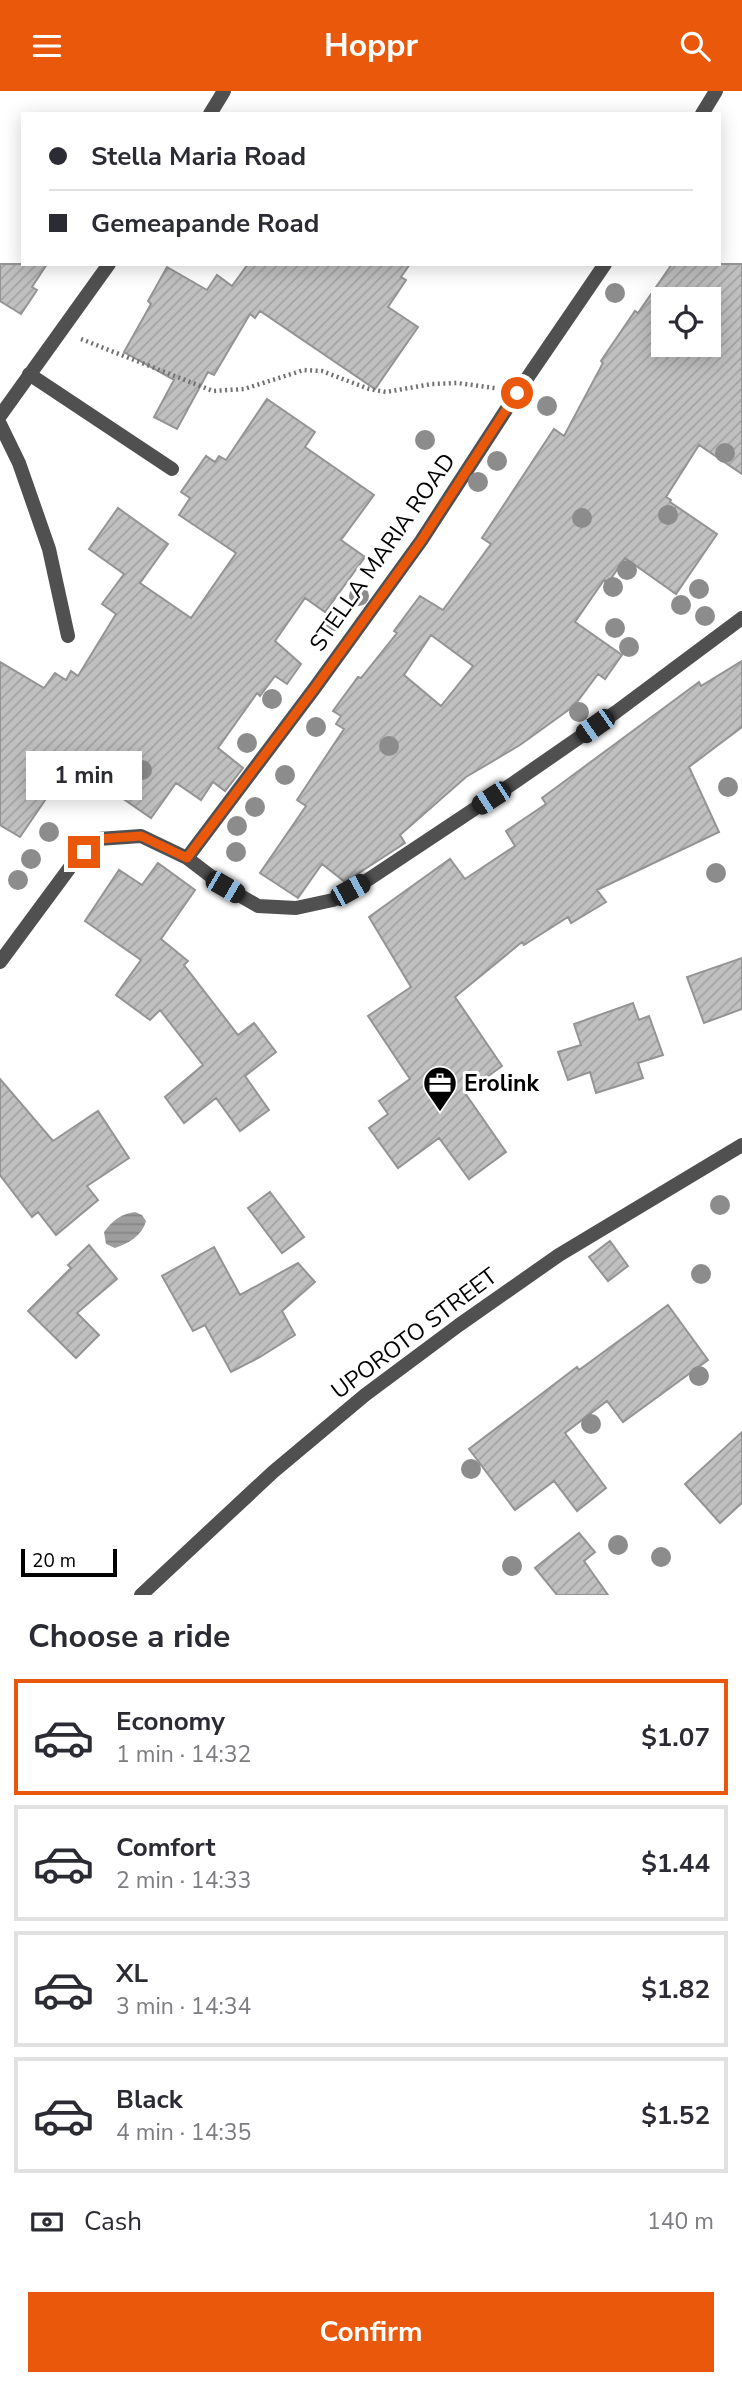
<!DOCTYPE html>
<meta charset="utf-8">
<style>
body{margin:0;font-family:"Nunito Sans",sans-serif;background:#f2f2f3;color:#2b2b33;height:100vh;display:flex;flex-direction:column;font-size:26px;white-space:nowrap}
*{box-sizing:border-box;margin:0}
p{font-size:23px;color:#7c7c81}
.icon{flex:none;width:38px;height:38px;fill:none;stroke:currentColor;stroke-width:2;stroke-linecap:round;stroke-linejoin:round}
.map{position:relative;height:1504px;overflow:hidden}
.panel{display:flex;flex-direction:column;background:#fff;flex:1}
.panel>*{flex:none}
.hud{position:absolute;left:21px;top:21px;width:700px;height:154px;border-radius:0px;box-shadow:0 4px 18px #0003;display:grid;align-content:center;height:154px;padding:0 28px;background:#fff}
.tools{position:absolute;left:651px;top:196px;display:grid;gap:14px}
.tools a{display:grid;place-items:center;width:70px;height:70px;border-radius:0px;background:#fff;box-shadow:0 4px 18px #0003;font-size:35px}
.scale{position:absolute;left:21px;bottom:18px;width:96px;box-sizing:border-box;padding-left:7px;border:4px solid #000;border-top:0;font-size:19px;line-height:24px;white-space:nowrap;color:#000;-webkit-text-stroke:5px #fff;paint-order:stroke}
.end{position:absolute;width:32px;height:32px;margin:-16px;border:9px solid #ea580c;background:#fff;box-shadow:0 0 0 4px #fff}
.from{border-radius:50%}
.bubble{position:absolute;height:49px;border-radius:0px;background:#fff;box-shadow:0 4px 18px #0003;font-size:23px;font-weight:700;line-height:49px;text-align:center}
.car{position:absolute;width:21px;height:42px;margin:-21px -10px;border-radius:9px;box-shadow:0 0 5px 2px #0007;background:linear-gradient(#222 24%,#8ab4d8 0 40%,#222 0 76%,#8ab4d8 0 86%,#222 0)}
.hud b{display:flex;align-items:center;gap:24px;height:66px;font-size:26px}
.hud b+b{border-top:2px solid #e1e1e2}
.hud i{width:18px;height:18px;background:#2b2b33}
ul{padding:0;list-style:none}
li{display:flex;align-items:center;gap:21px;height:116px;margin:0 14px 10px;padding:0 14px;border:4px solid #e1e1e2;border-radius:0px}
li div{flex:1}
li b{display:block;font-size:26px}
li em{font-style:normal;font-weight:700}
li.current{border-color:#ea580c}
li>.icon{width:63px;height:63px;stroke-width:1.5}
h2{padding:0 28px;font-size:32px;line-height:84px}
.pay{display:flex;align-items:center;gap:18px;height:77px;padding:0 28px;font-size:26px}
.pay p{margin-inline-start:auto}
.cta{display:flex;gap:14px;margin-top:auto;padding:14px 28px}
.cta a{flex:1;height:80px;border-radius:0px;background:#ea580c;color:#fff;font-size:28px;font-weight:700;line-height:80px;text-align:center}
header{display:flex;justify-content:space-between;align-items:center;height:91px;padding:0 28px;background:#ea580c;color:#fff;font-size:32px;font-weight:700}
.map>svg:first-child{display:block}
</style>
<header><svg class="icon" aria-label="menu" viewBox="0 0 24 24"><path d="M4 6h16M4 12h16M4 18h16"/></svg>Hoppr<svg class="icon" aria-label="search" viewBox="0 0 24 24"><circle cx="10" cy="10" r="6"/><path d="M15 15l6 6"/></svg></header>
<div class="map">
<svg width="742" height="1504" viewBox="0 0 742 1504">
<defs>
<pattern id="water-rules" width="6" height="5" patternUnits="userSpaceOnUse" patternTransform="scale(1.75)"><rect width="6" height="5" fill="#9e9e9e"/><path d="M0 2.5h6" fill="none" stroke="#868686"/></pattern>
<pattern id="building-hatch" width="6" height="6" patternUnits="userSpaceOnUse" patternTransform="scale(1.75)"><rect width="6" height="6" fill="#c0c0c0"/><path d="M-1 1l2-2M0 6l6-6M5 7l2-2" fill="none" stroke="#a3a3a3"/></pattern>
</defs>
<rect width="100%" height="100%" fill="#fff"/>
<path fill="url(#water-rules)" d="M135,1121l7,3 4,6c-4,15 -17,22 -31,27l-9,-4 -2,-12c9,-12 17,-18 31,-20z"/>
<path fill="url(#building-hatch)" stroke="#949494" stroke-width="2" fill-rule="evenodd" d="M0,173h47l-15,23 5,3 -16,24 -21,-13z
M248,173h162l-9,13 5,3 -18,27 30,20 -43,62 -115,-78 -5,7 -5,-4 -36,61 -6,-3 -31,57 -23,-12 20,-37 -50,-28 27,-48 -3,-3 19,-34 40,23 10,-15 15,11z
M672,173h70v210l-43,-29 -33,52 5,3 -1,2 47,32 -41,60 -51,-36 -17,25 -4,-3 -29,42 47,33 -17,24 -7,-5 -24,32 -54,39 -54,32 -66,58 5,8 -60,39 -23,-18 -24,34 -38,-25 46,-67 -9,-6 47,-71 -8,-5 5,-8 -8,-5 25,-34 3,1 36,-45 -3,-2 26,-35 23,14 48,-66 -9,-6 72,-109 10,7 39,-73 -2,-2 34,-50 3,2zM663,208h46v46h-46zM431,544l42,31 -32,40 -37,-31z
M267,308l48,33 -10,15 69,48 -33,45 24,17 -40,55 -20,-14 -30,43 26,23 -14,20 -12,-8 -15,20 -3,-3 -39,55 25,20 -18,23 -12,-9 -12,18 -25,-17 -25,35 -68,-47 -18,27 -13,-8 -32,47 -20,-12v-163l44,26 11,-15 11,7 5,-9 7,5 38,-62 -14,-10 22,-30 -35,-25 29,-41 50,36 -28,39 51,35 45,-65 -57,-38 11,-17 -9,-6 25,-36 9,6 4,-6 7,4z
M742,570v66l-53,40 30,65 -122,58 9,12 -35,21 -3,-6 -44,28 -2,-3 -67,55 47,69 -37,27 41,59 -37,27 -30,-41 -41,30 -29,-40 19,-14 -9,-13 31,-22 -42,-63 43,-29 -42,-70 81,-58 15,20 50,-33 -9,-15 40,-27 -4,-6 157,-116 2,4z
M158,772l37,27 -34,49 27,22 -4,4 54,70 16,-12 22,29 -31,24 24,34 -29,21 -24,-33 -32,25 -19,-26 38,-32 -43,-55 -10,10 -34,-25 25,-35 -56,-39 34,-51 23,15z
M742,867v51l-38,14 -17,-46z
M633,912l6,17 10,-4 14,39 -25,8 5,15 -47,15 -6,-21 -22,8 -10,-28 23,-7 -7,-21z
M0,988l53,62 45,-30 31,47 -42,28 11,14 -42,35 -18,-23 -6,5 -32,-42z
M270,1101l34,45 -22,16 -34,-45z
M610,1150l18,25 -20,15 -19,-24z
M89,1154l28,34 -40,34 22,22 -23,23 -48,-47 43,-43 -3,-3z
M214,1156l26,48 58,-32 17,19 -33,29 13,24 -35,22 -29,15 -26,-47 -12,6 -31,-55z
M668,1214l40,55 -85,62 -16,-21 -42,32 41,55 -29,23 -23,-30 -39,29 -46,-61 108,-82 2,3z
M742,1341v71l-22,20 -35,-39z
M579,1442l16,19 -11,9 24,34h-51l-22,-27z"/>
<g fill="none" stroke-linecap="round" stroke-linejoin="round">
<path stroke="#727272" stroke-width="4.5" stroke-dasharray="2 3.5" stroke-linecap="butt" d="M81,248l132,52 31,-2 60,-19 18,1 47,18 17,3 46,-8 25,-1 38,5"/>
<path stroke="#505050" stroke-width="14" d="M210,23l14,-23
M702,23l14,-23
M29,283l143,95
M0,325l109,-152
M0,333l19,39 30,86 19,87
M187,767l127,-169 107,-148 96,-148 88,-129
M0,871l71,-96 27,-27 43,-3 46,22 38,29 33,19 38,2 37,-8 33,-19 146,-97 104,-72 126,-94
M141,1504l132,-123 92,-77 94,-70 100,-70 183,-110"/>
</g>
<g fill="#8c8c8c">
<circle cx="615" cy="202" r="10"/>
<circle cx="547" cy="315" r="10"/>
<circle cx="425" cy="349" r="10"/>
<circle cx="725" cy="362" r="10"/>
<circle cx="497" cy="370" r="10"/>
<circle cx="478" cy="391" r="10"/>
<circle cx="668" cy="424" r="10"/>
<circle cx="582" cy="427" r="10"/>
<circle cx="627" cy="479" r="10"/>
<circle cx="613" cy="496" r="10"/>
<circle cx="699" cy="498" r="10"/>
<circle cx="359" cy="505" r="10"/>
<circle cx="681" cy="514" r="10"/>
<circle cx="705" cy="525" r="10"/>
<circle cx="335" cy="530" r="10"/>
<circle cx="615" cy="537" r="10"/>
<circle cx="629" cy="556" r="10"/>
<circle cx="272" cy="608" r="10"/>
<circle cx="579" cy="621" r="10"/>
<circle cx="316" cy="636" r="10"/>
<circle cx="247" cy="652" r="10"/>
<circle cx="389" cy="655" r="10"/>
<circle cx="142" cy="679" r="10"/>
<circle cx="285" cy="684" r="10"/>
<circle cx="728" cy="696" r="10"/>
<circle cx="255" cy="716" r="10"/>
<circle cx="237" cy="735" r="10"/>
<circle cx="49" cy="741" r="10"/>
<circle cx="236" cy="761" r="10"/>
<circle cx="31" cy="768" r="10"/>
<circle cx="716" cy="782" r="10"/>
<circle cx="18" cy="789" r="10"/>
<circle cx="720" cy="1114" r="10"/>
<circle cx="701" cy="1183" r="10"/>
<circle cx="699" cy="1285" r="10"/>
<circle cx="591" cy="1333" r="10"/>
<circle cx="471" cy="1378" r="10"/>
<circle cx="618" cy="1454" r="10"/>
<circle cx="661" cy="1466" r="10"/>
<circle cx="512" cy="1475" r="10"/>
</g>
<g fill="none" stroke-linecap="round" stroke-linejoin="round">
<path stroke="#ea580c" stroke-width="9" d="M84,761l14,-13 43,-3 46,22 127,-169 107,-148 96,-148"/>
</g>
<defs>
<g id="office-pin" transform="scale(1.75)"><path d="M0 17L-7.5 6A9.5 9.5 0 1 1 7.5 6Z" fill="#000" stroke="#fff"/><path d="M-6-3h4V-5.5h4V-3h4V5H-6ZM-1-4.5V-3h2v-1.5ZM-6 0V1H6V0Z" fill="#fff"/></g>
</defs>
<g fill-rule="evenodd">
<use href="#office-pin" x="440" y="992"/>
</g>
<g text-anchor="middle" stroke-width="6" stroke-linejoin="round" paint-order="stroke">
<g font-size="23" fill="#000" stroke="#fff">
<text transform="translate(382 461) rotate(-55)" y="8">STELLA MARIA ROAD</text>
<text transform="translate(414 1242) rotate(-37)" y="8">UPOROTO STREET</text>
</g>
<g font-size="23" font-weight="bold" fill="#000" stroke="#fff" text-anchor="start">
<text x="464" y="1000">Erolink</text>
</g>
</g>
</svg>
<div class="tools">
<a><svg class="icon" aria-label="locate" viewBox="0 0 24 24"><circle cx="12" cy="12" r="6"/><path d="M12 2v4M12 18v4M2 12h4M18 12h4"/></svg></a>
</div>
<div class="scale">20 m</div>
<i class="end from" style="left:517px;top:302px"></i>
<i class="end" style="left:84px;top:761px"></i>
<div class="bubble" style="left:26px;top:660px;width:116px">1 min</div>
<i class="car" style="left:595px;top:635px;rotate:235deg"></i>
<i class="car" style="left:491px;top:707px;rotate:237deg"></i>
<i class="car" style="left:225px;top:796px;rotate:120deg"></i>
<i class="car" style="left:350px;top:799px;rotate:61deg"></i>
<div class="hud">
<b><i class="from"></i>Stella Maria Road</b>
<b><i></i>Gemeapande Road</b>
</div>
</div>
<section class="panel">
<h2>Choose a ride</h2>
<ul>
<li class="current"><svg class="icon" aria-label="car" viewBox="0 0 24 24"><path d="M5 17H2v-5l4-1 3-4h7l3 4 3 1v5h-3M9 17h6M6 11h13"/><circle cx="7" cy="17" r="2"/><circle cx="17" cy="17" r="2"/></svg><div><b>Economy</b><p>1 min · 14:32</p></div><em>$1.07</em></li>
<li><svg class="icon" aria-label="car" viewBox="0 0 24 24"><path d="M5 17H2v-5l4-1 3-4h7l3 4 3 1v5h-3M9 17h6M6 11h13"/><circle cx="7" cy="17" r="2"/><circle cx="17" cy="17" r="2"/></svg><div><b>Comfort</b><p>2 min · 14:33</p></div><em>$1.44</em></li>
<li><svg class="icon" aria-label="car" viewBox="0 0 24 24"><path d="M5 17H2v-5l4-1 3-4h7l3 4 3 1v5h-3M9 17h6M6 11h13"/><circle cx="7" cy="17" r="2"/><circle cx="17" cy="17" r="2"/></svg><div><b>XL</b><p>3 min · 14:34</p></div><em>$1.82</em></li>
<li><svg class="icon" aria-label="car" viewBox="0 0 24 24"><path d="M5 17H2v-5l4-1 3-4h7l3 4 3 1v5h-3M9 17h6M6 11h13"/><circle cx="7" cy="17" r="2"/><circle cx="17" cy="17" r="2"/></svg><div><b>Black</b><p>4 min · 14:35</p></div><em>$1.52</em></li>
</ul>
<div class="pay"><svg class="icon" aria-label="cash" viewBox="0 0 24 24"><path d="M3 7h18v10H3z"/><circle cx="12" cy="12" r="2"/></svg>Cash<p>140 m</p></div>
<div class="cta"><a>Confirm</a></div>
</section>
